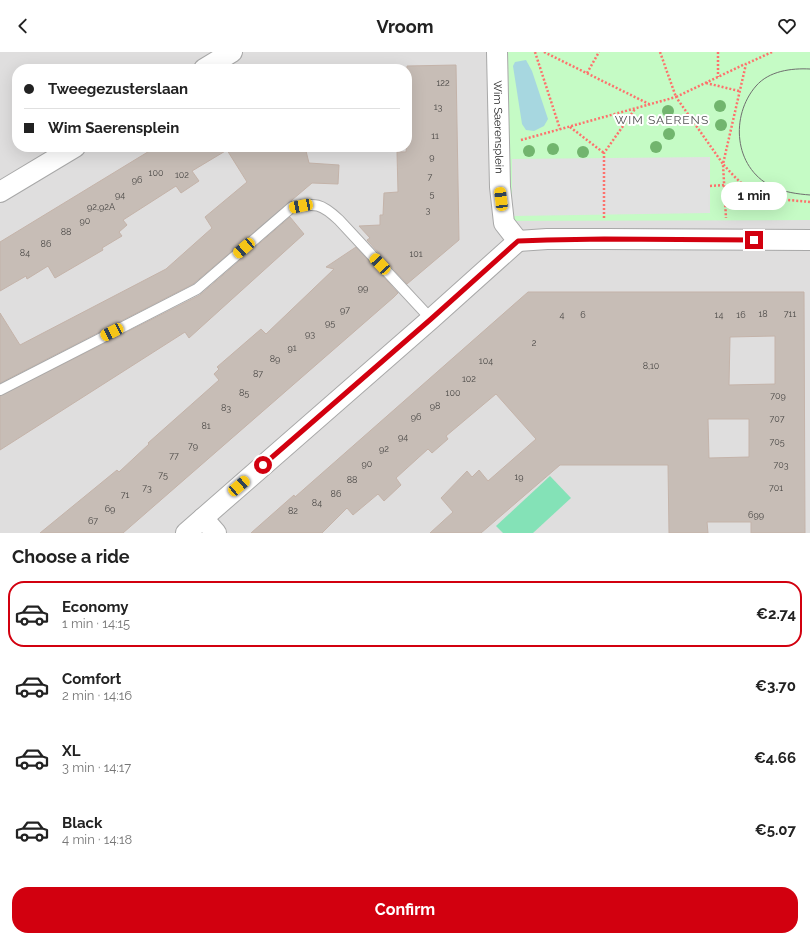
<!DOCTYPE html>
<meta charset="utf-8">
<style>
body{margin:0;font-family:Raleway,sans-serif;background:#f2f2f2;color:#222;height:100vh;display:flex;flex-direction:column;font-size:15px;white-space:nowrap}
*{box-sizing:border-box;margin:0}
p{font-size:13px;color:#767676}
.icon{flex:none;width:22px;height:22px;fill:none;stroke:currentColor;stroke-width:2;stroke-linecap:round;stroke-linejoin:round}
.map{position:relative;height:481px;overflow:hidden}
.sheet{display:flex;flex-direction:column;background:#fff;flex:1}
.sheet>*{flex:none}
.top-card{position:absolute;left:12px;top:12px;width:400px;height:88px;border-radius:16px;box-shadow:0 4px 16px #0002;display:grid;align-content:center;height:88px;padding:0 12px;background:#fff}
.end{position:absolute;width:18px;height:18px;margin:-9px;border:5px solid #d2000f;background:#fff;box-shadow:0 0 0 2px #fff}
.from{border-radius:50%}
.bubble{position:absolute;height:28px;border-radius:14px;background:#fff;box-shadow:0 4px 16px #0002;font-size:13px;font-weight:700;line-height:28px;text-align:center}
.car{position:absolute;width:12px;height:24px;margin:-12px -6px;border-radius:5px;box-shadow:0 0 3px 1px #0007;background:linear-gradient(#f5c518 24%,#345 0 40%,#f5c518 0 76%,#345 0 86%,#f5c518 0)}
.top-card b{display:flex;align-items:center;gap:14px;height:38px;font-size:15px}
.top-card b+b{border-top:1px solid #e0e0e0}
.top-card i{width:10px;height:10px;background:#222}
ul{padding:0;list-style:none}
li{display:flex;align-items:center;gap:12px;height:66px;margin:0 8px 6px;padding:0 4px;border:2px solid transparent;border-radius:16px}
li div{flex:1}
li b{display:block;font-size:15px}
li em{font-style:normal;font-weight:700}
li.current{border-color:#d2000f}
li>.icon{width:36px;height:36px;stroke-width:1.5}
h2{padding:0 12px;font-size:18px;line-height:48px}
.cta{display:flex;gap:8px;margin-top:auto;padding:8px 12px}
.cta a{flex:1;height:46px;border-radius:16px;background:#d2000f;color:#fff;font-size:16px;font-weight:700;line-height:46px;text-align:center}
header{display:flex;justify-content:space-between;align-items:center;height:52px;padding:0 12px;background:#fff;font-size:18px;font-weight:700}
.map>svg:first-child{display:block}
</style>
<header><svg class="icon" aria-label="back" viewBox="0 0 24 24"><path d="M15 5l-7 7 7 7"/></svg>Vroom<svg class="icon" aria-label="heart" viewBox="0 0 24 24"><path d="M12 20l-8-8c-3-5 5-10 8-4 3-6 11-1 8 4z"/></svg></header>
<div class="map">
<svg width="810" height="481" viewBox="0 0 810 481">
<rect width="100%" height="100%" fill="#f2eee8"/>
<path fill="#dfdede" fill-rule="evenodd" d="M0,0h810v481h-810zM17,17h390v78h-390z"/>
<path fill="#c5fbc5" d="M508,0h302v168l-300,1z"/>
<path fill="#84e2b7" d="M550,424l21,22 -38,35h-30l-7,-7z"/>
<path fill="#e1e1e1" d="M710,105v56l-198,3v-57z"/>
<path fill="#a7d7e0" d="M526,8l6,11 16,48 -4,7 -10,5 -8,-1 -4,-6 -9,-58 2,-4z"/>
<path fill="#c7bdb6" stroke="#c4b3a9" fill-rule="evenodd" d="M456,13l3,175 -52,44 -40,-44 3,-2 -11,-12 21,-1v-10h3l1,-22 14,-1 -1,-40h9l1,-10h2l-2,-76z
M156,95h149l4,16 30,2 -1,19 -26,-1 -119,101 -193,99v-70l20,32 146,-76 46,-41 -7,-11 42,-35 -20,-32 -35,21 7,10 -18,12 -5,-7 -53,34 4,5 -8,7 3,4 -20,12 1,2 -48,28 -7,-12 -21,13 -1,-3 -26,15v-49z
M290,165l14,17 -115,104 -4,-6 -185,118v-54l200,-101z
M356,195l42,46 -4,4 -271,236h-83l77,-63 2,2 30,-28 -1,-1 71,-63 -5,-6 5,-5 -2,-2 44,-38 5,5 68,-65 -8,-2z
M528,240h276l1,241h-54v-11h-44l1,11h-39l-1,-68h-108l-79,68h-51l23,-21 -12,-14 26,-27 5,6 7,-7 9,11 48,-42 -40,-45 -50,42 2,3 -16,14 -4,-4 -32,29 5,7 -17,16 -6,-7 -25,21 -6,-7 -25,25h-71l43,-38 1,2 17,-15zM775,284v48l-46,1 1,-48zM708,367h41v38l-40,1z"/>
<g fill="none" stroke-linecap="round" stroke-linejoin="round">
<g stroke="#a8a8a8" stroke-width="12">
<path id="lane" d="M0,338l197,-101 95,-82c24,-4 29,-4 47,13l92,99"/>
</g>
<g stroke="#a8a8a8" stroke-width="22">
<g id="street">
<path id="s1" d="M497,0l3,135 4,36 14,18"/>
<path d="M204,17l28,-17"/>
<path d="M0,140l75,-45"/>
<path d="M518,189l29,-2h57l206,1"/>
<path d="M203,466l13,15"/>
<path d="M186,481l245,-214 87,-78"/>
</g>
</g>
<path stroke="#fe716c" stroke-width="2.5" stroke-dasharray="2 2" stroke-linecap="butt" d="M535,0l25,77
M544,0l105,52
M660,0l16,45 69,-33
M718,0v25
M772,0l-26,12 -23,100c9,10 18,21 31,27 17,9 38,9 56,11
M587,21l12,-21
M706,31l33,8
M570,75l34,26
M521,88l155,-43 47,67 3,54
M710,134l15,-1
M604,166v-65l31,-44"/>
<use href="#lane" stroke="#fff" stroke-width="10"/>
<use href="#street" stroke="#fff" stroke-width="20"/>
<path stroke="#6f6f6f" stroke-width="1" d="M810,17c-19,-1 -41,2 -54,17 -26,30 -22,81 15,100 12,6 26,8 39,9"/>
</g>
<g fill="#72b56e">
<circle cx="720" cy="54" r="6"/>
<circle cx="668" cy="59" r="6"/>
<circle cx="721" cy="73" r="6"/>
<circle cx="669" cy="82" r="6"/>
<circle cx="656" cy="95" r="6"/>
<circle cx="553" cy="97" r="6"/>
<circle cx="529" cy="99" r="6"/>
<circle cx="583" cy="100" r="6"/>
</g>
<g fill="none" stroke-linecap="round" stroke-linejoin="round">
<path stroke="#d2000f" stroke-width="5" d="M263,413l168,-146 87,-78 29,-1 57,-1 150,1"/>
</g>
<g text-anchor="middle" stroke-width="4" stroke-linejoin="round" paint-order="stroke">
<g font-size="9" fill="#4a4846">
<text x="443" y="34">122</text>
<text x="438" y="58">13</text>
<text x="435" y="87">11</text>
<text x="432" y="108">9</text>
<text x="156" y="124">100</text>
<text x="182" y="126">102</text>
<text x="430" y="128">7</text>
<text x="137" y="131">96</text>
<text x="432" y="145">5</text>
<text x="120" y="146">94</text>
<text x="101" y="158">92,92A</text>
<text x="428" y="161">3</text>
<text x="85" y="172">90</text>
<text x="66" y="183">88</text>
<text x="46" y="195">86</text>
<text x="25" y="204">84</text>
<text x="416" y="205">101</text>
<text x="363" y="239">99</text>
<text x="345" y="261">97</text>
<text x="763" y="265">18</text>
<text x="790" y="265">711</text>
<text x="562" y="266">4</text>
<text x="583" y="266">6</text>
<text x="719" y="266">14</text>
<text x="741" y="266">16</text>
<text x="330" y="274">95</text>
<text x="310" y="285">93</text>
<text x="534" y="294">2</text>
<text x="292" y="299">91</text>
<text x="275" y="310">89</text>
<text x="486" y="312">104</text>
<text x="651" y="317">8,10</text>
<text x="258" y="325">87</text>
<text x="469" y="330">102</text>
<text x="244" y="344">85</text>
<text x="453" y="344">100</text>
<text x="778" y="347">709</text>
<text x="435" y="357">98</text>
<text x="226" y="359">83</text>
<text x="416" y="368">96</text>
<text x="777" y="370">707</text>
<text x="206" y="377">81</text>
<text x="403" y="388">94</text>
<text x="777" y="393">705</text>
<text x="193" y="397">79</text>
<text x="384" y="400">92</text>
<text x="174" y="407">77</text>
<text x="367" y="415">90</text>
<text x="781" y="416">703</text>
<text x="163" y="426">75</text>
<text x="519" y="428">19</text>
<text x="352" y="431">88</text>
<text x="147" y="439">73</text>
<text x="776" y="439">701</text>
<text x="336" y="445">86</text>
<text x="125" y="446">71</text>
<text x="317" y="454">84</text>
<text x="110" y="460">69</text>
<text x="293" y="462">82</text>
<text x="756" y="466">699</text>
<text x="93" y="472">67</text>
</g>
<g font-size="11" fill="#212121" stroke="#fff">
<text dy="4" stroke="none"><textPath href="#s1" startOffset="75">Wim Saerensplein</textPath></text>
</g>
<g font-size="12" letter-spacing="1" fill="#545454" stroke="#fff">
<text x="662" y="72">WIM SAERENS</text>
</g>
</g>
</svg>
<i class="end from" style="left:263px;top:413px"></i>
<i class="end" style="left:754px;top:188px"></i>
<div class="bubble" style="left:721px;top:130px;width:66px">1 min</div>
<i class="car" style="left:501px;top:147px;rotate:353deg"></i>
<i class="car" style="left:301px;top:154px;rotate:259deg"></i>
<i class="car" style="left:244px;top:196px;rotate:229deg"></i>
<i class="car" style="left:380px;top:212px;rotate:317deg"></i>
<i class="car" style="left:112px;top:280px;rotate:243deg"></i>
<i class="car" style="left:239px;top:434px;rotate:49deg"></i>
<div class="top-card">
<b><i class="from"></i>Tweegezusterslaan</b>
<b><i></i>Wim Saerensplein</b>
</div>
</div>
<section class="sheet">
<h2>Choose a ride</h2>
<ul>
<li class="current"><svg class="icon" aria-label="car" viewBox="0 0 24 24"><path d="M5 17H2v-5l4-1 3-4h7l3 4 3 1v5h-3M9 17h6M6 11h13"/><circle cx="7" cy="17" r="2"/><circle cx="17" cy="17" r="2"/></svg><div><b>Economy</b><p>1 min · 14:15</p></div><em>€2.74</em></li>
<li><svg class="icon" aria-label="car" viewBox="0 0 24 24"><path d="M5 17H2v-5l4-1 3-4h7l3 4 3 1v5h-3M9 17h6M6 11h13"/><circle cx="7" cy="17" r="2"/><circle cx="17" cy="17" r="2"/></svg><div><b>Comfort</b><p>2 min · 14:16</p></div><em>€3.70</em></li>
<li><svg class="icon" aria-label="car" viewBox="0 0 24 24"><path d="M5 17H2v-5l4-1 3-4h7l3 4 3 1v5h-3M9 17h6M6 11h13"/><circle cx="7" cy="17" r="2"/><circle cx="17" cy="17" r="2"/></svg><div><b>XL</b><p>3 min · 14:17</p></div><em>€4.66</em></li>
<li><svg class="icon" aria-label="car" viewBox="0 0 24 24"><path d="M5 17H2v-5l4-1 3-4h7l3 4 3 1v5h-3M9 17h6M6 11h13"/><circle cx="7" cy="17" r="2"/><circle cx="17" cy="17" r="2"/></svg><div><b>Black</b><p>4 min · 14:18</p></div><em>€5.07</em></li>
</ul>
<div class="cta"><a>Confirm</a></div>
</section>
